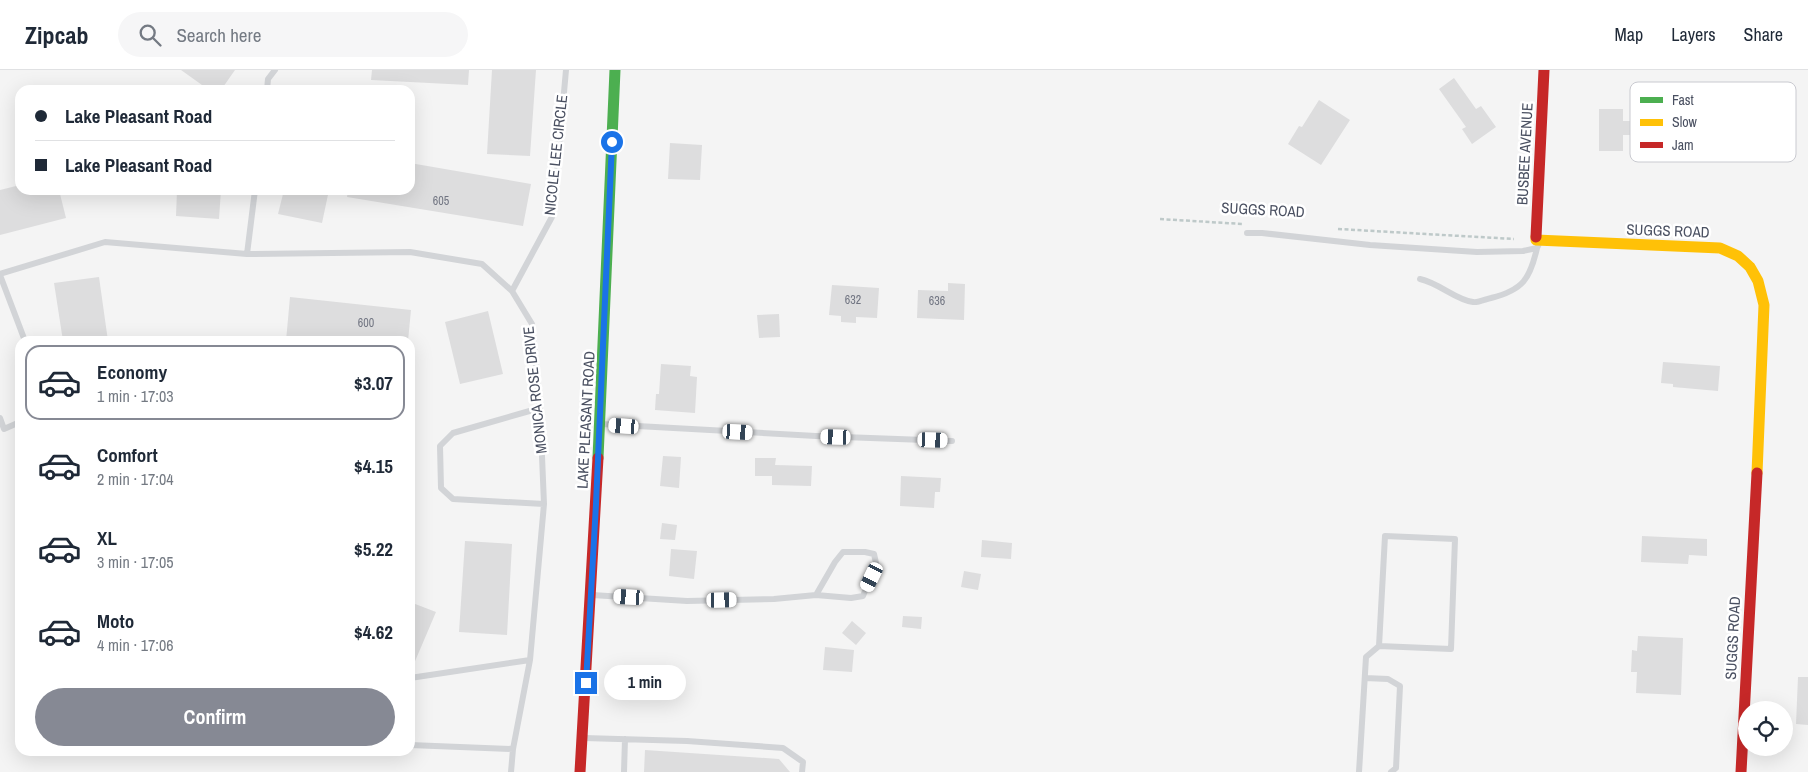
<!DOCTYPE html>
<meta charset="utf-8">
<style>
body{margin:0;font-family:"Archivo Narrow",sans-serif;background:#f6f6f7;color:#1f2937;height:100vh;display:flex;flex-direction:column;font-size:19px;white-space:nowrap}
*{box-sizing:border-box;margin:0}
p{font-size:16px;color:#747a83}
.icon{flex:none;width:28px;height:28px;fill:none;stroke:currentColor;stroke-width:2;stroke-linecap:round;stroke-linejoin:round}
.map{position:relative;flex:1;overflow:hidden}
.drawer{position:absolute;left:15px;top:266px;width:400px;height:420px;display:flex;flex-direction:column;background:#fff;border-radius:15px;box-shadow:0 5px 20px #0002}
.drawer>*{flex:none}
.top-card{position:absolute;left:15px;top:15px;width:400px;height:110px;border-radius:15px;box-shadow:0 5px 20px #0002;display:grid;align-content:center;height:110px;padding:0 20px;background:#fff}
.tools{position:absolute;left:1738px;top:631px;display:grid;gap:10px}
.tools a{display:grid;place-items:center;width:55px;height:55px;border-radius:50%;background:#fff;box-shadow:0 5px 20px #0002;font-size:25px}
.end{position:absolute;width:22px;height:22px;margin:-11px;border:6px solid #1a73e8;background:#fff;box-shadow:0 0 0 2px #fff}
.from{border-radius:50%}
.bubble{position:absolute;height:35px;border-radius:18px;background:#fff;box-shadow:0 5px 20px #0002;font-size:16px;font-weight:700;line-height:35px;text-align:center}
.car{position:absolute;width:15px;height:30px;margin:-15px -8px;border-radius:6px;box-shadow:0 0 4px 1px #0007;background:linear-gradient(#fff 24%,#345 0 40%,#fff 0 76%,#345 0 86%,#fff 0)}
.top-card b{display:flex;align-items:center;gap:18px;height:48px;font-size:19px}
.top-card b+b{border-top:1px solid #e0e1e3}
.top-card i{width:12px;height:12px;background:#1f2937}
ul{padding:9px 0 0;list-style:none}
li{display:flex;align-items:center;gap:15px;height:75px;margin:0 10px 8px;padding:0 10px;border:2px solid transparent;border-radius:15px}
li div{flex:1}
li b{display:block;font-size:19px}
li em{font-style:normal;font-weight:700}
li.active{border-color:#868994}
li>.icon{width:45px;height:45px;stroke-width:1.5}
.button{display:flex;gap:10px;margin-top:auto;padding:10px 20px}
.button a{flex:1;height:58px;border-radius:30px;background:#868994;color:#fff;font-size:20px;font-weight:700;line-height:58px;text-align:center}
header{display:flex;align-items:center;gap:30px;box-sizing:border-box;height:70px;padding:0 25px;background:#fff;border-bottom:1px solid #e0e1e3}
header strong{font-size:24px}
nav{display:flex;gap:28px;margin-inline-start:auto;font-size:18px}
.search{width:350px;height:45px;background:#f6f6f7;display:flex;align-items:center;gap:12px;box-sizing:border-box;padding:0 18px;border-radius:28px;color:#747a83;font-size:19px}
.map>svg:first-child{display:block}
</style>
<header>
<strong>Zipcab</strong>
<div class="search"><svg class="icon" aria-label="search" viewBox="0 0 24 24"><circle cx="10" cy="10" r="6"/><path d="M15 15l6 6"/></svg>Search here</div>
<nav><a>Map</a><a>Layers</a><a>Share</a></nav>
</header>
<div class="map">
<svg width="1808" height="702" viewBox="0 0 1808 702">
<rect width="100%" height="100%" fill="#f4f4f4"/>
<path fill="#ddddde" d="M181,0h54l-14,20h-12z
M372,0h97l-1,15 -97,-5z
M492,0h44l-6,86 -43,-2z
M1454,8l22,31 5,-3 15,21 -24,17 -10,-15 4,-2 -27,-38z
M1319,30l31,20 -29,45 -33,-21 11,-18 3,1z
M1599,39h24v12h7v14h-7v16h-24z
M670,73l32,2 -2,35 -32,-1z
M410,93l121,21 -8,42 -176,-29 1,-7h62z
M20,115v5h39l7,28 -66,17v-45z
M177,120h44l-2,29 -43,-3z
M284,120h45l-7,33 -44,-9z
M99,207l9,64h-45l-9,-58z
M948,213l17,1 -1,36 -47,-2 1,-28 30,1z
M832,215l47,3 -2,30 -21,-1v6l-15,-1v-6l-12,-1z
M290,227l121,13 -3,31h-122z
M488,241l15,63 -43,10 -15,-62z
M779,244l1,23 -21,1 -2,-23z
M1663,292l57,4 -2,25 -45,-4v-3l-12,-1z
M661,294l30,2 -1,10 7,1 -2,36 -40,-3 1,-16h3z
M663,386l18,1 -2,31 -19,-2z
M755,388h21l-1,7 37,1 -1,20 -39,-1v-9h-17z
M901,406l40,2 -1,14h-5l-1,16 -34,-2z
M662,453l15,2 -2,15 -15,-1z
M1642,466l65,3v17l-18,-1 -1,9 -47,-2z
M982,470l30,3 -1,16 -30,-2z
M465,471l47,3 -5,91 -48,-3z
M671,479l26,2 -3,28 -25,-3z
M964,501l17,3 -3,16 -17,-3z
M410,532l26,10 -26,61z
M903,546l19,1 -1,12 -19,-2z
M852,551l14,12 -10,12 -14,-12z
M1638,566l45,2 -2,57 -45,-2 1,-21h-6l1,-22 5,1z
M825,577l29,3 -2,22 -29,-2z
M1798,607h10v48l-12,-1z
M645,680l134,9 11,13h-146z"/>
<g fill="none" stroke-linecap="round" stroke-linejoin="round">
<path stroke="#bec9c9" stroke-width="2.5" stroke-dasharray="4 2.5" stroke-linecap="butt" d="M1160,149l82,5
M1338,159l176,10"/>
<path stroke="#d2d4d7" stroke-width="6" d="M267,20l1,-11 7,-9
M1247,163h15l108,12 107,7 46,-1 14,-3 2,-4
M247,184l8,-64
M0,204l105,-32 142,12 163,-2 72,12 30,27 20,33 8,84 4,96 -14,156 -17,89 -2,23
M0,205l25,66
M1420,209c19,4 36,21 53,23 5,1 13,-3 18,-4 32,-8 39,-19 46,-50
M512,221l41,-76 13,-145
M540,338l-87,25 -13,13 1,42 12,11 91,5
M0,348l4,11 16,-7
M601,354l215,12 136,5
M592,525l95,6 87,-2 42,-4 35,3 12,-2 13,-33 -2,-9 -9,-2h-22l-8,10 -19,33
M410,608l120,-18
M1365,608l23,1 12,7 -4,82 -5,4
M584,668l103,3 96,7 20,14 -1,10
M410,675l103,4
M624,702l1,-33
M1359,702l7,-115 13,-11 72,3 4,-110 -70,-3 -6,110"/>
<path stroke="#4caf50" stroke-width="11" d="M598,388l17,-388"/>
<path stroke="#ffc107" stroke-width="11" d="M1536,167v3l184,8 18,8 12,11 8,14 6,24 -7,168"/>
<path stroke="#c62828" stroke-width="11" d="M1536,167l8,-167
M580,702l18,-314
M1741,702l16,-299"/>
</g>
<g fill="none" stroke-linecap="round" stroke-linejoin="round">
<path stroke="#1a73e8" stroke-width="6" d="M586,613l10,-179 16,-362"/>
</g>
<g text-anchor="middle" stroke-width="5" stroke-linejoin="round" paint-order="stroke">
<g font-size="12" fill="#707481">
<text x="441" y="135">605</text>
<text x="853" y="234">632</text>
<text x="937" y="235">636</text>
<text x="366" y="257">600</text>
</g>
<g font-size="15" fill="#4a5061" stroke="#fff">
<text transform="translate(1525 84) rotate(-87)" y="5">BUSBEE AVENUE</text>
<text transform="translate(556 85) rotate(-84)" y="5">NICOLE LEE CIRCLE</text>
<text transform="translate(1263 140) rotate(3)" y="5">SUGGS ROAD</text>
<text transform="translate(1668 161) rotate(2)" y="5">SUGGS ROAD</text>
<text transform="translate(535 320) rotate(-96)" y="5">MONICA ROSE DRIVE</text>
<text transform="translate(586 350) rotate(-87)" y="5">LAKE PLEASANT ROAD</text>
<text transform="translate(1733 568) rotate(-87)" y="5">SUGGS ROAD</text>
</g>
</g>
<rect x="1630" y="12" width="166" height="80" rx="8" fill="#fff" stroke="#c9cad0" stroke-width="1"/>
<rect x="1640" y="27" width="23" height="6" fill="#4caf50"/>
<rect x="1640" y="49" width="23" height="7" fill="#ffc107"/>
<rect x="1640" y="72" width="23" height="6" fill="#c62828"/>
<g font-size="14" fill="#4a5061">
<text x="1672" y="35">Fast</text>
<text x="1672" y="57">Slow</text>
<text x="1672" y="80">Jam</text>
</g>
</svg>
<div class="tools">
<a><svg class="icon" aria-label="locate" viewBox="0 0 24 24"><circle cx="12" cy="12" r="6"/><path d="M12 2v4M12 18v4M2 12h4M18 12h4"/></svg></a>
</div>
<i class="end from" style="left:612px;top:72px"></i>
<i class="end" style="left:586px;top:613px"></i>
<div class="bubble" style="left:604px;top:595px;width:82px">1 min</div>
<i class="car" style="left:624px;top:356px;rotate:274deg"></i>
<i class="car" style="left:738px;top:362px;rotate:93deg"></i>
<i class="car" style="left:836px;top:367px;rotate:272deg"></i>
<i class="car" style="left:933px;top:370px;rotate:92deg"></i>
<i class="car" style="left:872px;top:507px;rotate:206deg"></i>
<i class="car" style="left:629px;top:527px;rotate:273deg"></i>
<i class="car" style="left:722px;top:530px;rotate:89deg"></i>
<div class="top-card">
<b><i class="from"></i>Lake Pleasant Road</b>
<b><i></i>Lake Pleasant Road</b>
</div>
<section class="drawer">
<ul>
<li class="active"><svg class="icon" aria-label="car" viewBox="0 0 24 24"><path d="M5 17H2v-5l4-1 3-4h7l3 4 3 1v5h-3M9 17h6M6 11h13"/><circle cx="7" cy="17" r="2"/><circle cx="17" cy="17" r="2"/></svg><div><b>Economy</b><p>1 min · 17:03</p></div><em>$3.07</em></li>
<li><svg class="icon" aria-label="car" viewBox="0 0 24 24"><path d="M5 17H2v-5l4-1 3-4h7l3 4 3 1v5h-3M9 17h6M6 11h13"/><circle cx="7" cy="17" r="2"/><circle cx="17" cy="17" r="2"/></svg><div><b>Comfort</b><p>2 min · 17:04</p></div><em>$4.15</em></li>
<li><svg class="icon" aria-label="car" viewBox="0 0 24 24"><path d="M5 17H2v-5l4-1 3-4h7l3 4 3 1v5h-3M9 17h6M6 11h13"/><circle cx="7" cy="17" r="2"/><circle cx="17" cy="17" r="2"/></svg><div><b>XL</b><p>3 min · 17:05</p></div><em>$5.22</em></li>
<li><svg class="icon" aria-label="car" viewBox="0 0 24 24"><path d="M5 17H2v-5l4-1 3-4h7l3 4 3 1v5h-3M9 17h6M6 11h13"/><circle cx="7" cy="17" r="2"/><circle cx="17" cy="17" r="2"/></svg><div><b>Moto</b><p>4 min · 17:06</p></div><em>$4.62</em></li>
</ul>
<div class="button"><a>Confirm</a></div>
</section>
</div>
